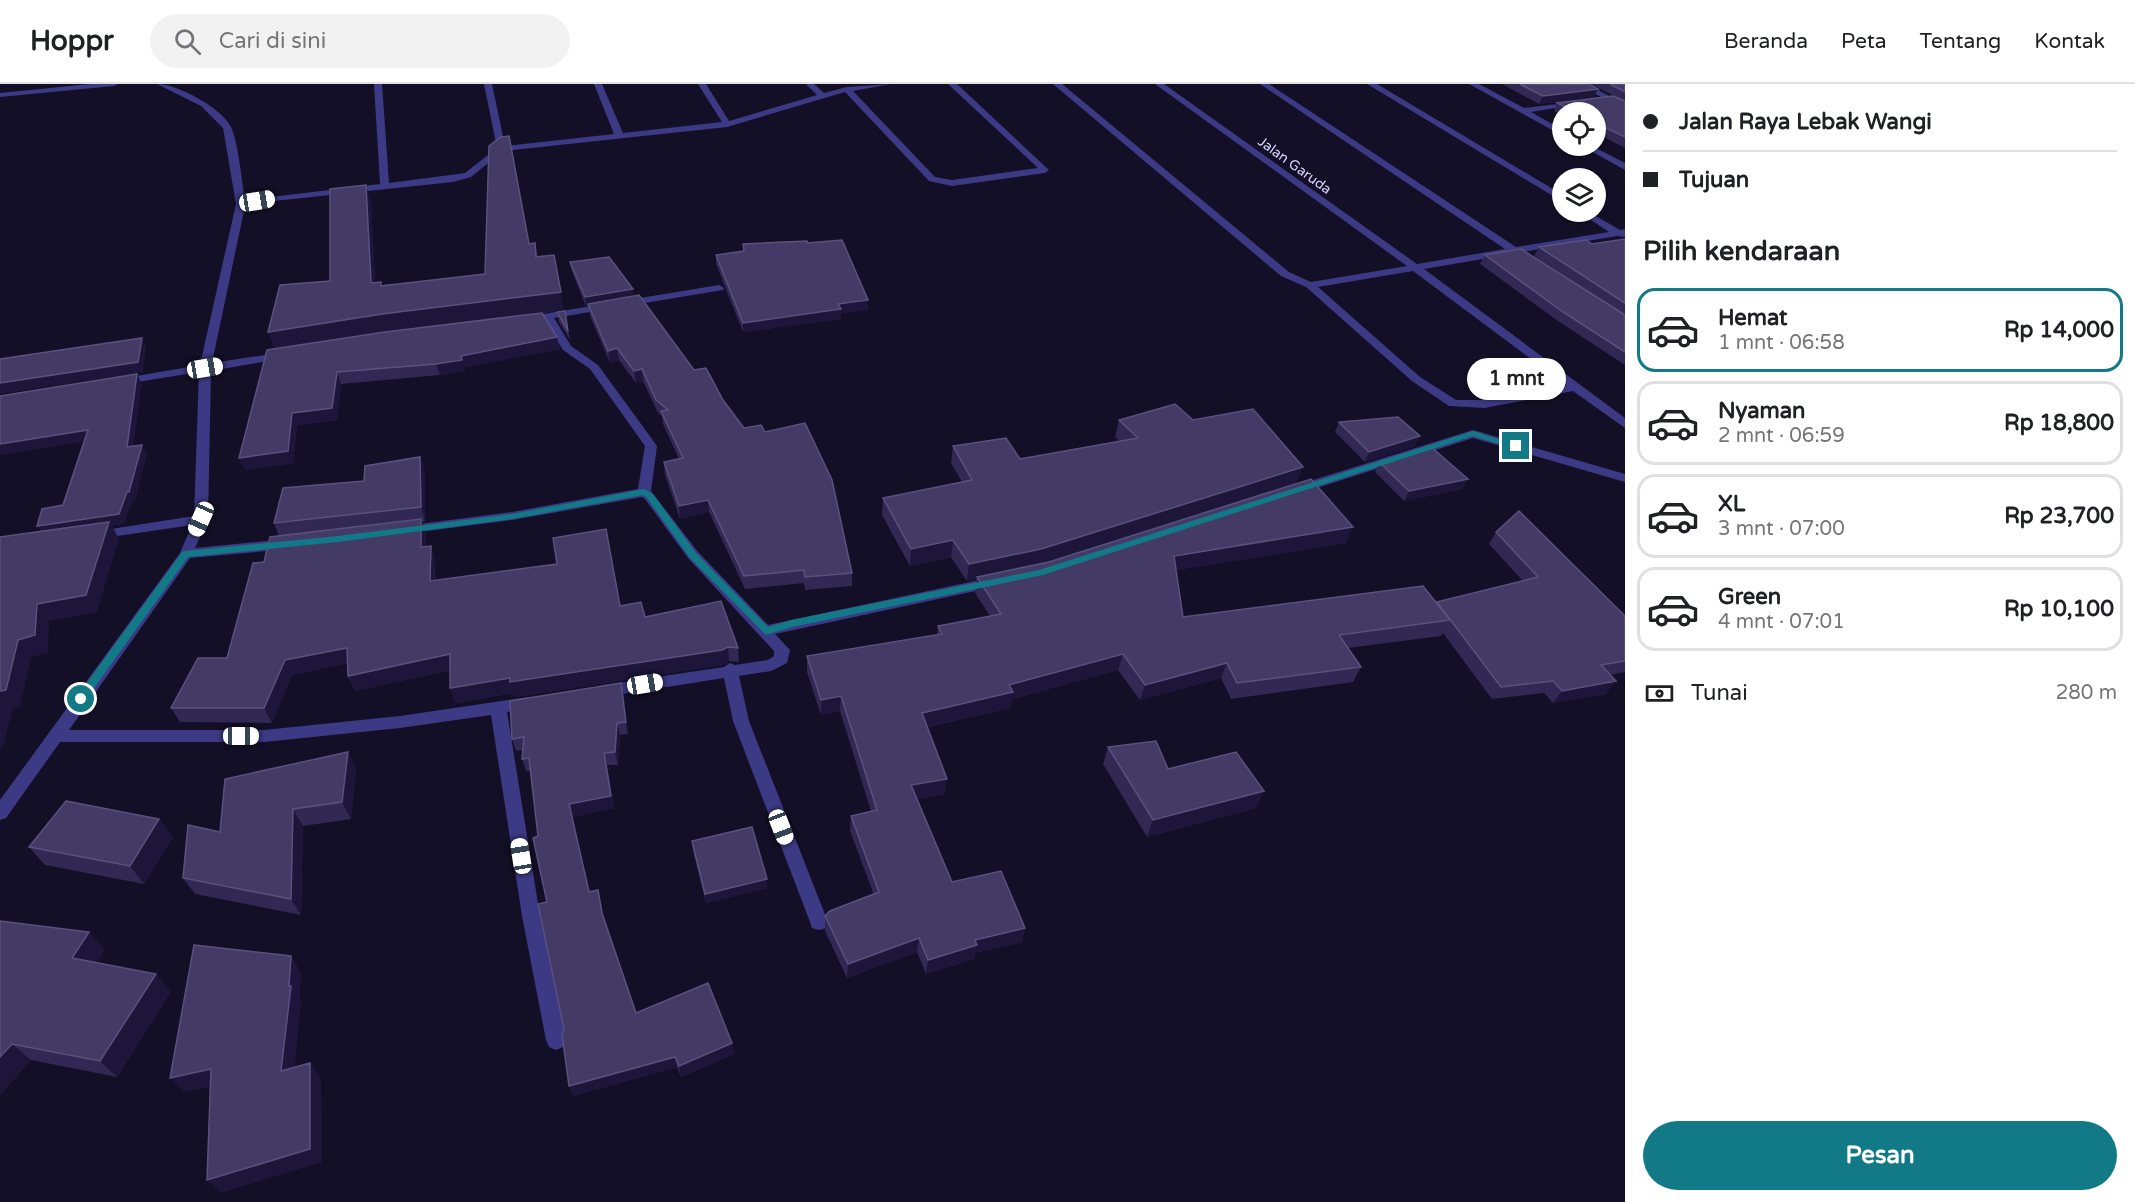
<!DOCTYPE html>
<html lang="id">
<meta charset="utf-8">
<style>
body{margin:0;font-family:"Varela Round",sans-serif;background:#f2f2f2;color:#202124;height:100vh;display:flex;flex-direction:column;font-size:22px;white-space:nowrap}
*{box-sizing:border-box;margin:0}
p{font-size:20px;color:#757577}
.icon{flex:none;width:33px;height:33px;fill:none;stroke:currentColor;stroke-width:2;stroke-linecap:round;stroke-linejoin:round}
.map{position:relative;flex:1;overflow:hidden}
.panel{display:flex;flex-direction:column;background:#fff;width:510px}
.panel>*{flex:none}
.guide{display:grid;align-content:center;height:132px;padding:0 18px;background:#fff}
.controls{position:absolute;left:1552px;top:18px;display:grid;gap:12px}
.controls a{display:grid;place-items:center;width:54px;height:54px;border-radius:50%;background:#fff;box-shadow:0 2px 4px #0004;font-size:30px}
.end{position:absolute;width:27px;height:27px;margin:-14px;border:8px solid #127987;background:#fff;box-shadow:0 0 0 3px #fff}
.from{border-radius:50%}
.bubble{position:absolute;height:42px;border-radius:21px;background:#fff;box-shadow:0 2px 4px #0004;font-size:20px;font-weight:700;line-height:42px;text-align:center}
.car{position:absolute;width:18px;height:36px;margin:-18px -9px;border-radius:8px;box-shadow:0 0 4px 2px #0007;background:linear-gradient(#fff 24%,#345 0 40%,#fff 0 76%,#345 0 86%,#fff 0)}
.guide b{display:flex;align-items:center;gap:21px;height:57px;font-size:22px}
.guide b+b{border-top:2px solid #e0e0e0}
.guide i{width:15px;height:15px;background:#202124}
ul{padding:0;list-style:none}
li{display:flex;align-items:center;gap:18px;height:84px;margin:0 12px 9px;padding:0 6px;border:3px solid #e0e0e0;border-radius:18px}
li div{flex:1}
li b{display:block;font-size:22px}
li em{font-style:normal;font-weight:700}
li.current{border-color:#127987}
li>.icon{width:54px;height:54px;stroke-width:1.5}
h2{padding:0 18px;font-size:27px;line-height:72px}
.pay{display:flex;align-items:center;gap:15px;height:66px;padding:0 18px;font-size:22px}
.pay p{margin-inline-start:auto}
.action{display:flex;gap:12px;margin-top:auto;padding:12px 18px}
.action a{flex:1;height:69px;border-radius:36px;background:#127987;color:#fff;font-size:24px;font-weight:700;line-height:69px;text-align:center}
header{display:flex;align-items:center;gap:36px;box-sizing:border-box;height:84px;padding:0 30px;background:#fff;border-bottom:2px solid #e0e0e0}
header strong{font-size:28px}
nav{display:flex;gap:33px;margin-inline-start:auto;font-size:21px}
.search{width:420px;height:54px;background:#f2f2f2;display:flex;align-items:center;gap:15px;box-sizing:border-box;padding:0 21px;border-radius:33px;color:#757577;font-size:22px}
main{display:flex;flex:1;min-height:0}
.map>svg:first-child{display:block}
</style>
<header>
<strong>Hoppr</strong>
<div class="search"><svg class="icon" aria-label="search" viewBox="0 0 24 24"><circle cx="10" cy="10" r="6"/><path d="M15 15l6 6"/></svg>Cari di sini</div>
<nav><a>Beranda</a><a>Peta</a><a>Tentang</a><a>Kontak</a></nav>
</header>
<main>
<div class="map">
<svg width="1625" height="1118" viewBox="0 0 1625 1118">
<rect width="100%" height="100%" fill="#130f26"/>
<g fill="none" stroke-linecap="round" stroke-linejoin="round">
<path fill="#3d3a85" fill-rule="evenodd" d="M90,0h28l-4,2 -114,11v-4z
M157,0c20,0 65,24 74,43 7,14 11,56 14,73l135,-16 -6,-100h8l7,99 76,-10 32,-25 -13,-64h8l13,62 109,-12 -20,-50h8l21,49 99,-11 -24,-38h8l23,37 88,-26 -11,-11h8l10,9 23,-6 44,-3 -38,7 82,86 17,3 86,-12 -90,-84h9l92,86 -4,3 -93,13 -23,-5 -84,-89 -118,35 -224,24 -32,26 -18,5 -179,19 -29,5 -33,157 73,-11 6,3 -6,3 -74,13 -3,148 -13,29 93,-9 7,5 -7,5 -98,9 -121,172h195l136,-14 129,-19 6,2 2,4 -2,4 -28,5 33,204 26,124 -3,7 -7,3 -7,-3 -3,-7 -24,-124 -31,-201 -91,13 -136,14h-204l-54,76 -6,2v-20l180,-247 12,-28 -95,14 -5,-1 -2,-3 2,-3 102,-16 5,-144 -80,13 -6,-3 6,-3 81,-14 36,-161 -13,-76 -22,-22z
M1053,0h9l227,188 22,10 96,-16 -252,-182h9l253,180 88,-15 -245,-165h9l247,163 93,-15 -30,-20h10l31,18 5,-1v8l-8,-1 -94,16 13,10 -5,3 -19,-11 -88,15 201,149v10l-52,-37 -88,17 -36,-2 -37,-25 -106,-94 -25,-11zM1413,187l153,114 -81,15h-29l-36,-23 -102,-90z
M1367,0h10l186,111v7z
M1469,0h10l45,24 51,-6 4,2 -48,8 32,18v6z
M1576,0h10l39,20v5z
M1582,62h10l33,17v7z
M719,201l5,3 -1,2 -169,28 17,28 27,19 59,81 -6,45 47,61 70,73 226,-48 7,5 -7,5 -219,47 15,16 -3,13 -16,8 -32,5 10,45 79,201 -2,6 -7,2 -7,-2 -2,-6 -77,-201 -9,-43 -121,19 -6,-2 -2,-4 2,-4 6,-2 121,-18 6,-4 5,2 33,-5 6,-4v-5l-86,-93 -43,-59 -3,-2 -130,23 -108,14 -7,-4 7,-4 108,-14 126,-23 7,-43 -55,-77 -27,-19 -19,-30 -19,3 -5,-3 5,-3z
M1473,346l152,44v8l-152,-44 -172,55 -5,1 -7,-4 2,-3z"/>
</g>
<path fill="#312854" d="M1502,0h87l5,13 -55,7z
M1591,0h34v64l-29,-15v-21h-33v4l-9,-5 3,-8 67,-2z
M371,118l4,81 6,-1 1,3 103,-11 44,-30 6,-1 3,14 26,53 -22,3 18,36 -96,18 1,4 -25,4 -99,9 -4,36 -40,5 -4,38 -48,7 29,-121 56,-68z
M1625,155v76l-91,-59 5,-9 53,-3z
M807,159l61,57v10l-27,3v6l-98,13 -27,-68v-9l28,-4 -1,-7z
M1485,171l140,60v50l-67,-44 -78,-57z
M570,178l64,34 60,74 29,30 21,28 21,4 87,141v13l-47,4 -1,-7 -59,6 -36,-77 -29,7 -15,-44 -1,-13 15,-3 -16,-35 -1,-8 -4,-3 -15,-32 -7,2 -17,-23 -9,3 -20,-47 -1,-10 -3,1 -14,-36z
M565,227l5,29 -11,-18 -2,-10z
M1119,336h74l104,64 49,59 -170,27 7,47 253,-14 87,-22 -34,-37 7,-12 129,84v56l-15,3 -4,19 -53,9 -9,-10 -52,6 -49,-66 -2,3 -93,12 13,19 -8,15 -122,17 -10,-21 -81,22 -22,-30 -106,29 -2,9 -83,19 18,67 -28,5 35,83 73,46 -3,14 -47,11 -1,6 -48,15 -9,-22 -70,26 -22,-47v-15l49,-21 -24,-64 1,-15 20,-5 -31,-100 -19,4 -14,-43v-16l130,-21 1,-9 52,-10 -15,-23 1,-14 -9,2 -16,-24 -41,9 -28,-51 1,-17 79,-16 -11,-19 2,-17 67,13 100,-18 -5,-4z
M1339,338l76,24 -50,16 -30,-30z
M420,373l5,15v49l-3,1 4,12v12h5l4,14v20l185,26 25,11 93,31 1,14 -10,-1 -6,4 -209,32 -1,-4 -58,10 -5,-15v-18l-95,21 -7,-15v-13l-56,12 -20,48 -92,-1 -9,-14 56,-50 37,-96 15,-26 -5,-13 90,-42z
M1379,378l89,17 -6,10 -58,12 -29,-29z
M621,599l7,51 -8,1 -2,30h-11l7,43 -42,9 18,75 8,-2 6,29 32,94 96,30 2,11 -53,23 -4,-10 -104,29 -9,-67 -26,-193 -8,-65h-4l-4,-12 1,-9 -7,1 -4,-12z
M1108,663l60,22 96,22 -8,17 -109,29 -44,-73z
M348,668l8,17 -5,50 -48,7 -2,89 -106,-21 -12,-16 37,-46z
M159,735l14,18 -29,47 -99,-19 -16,-18z
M692,757l75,47 -61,15 -13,-52z
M0,837l105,28 -9,14 75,28 -54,86 -86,-17 -31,35z"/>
<path fill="#1d163a" d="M1598,5l-4,8 -55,7 4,-8z
M366,101l5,17 5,99 -5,-18z
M633,205l1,10 -48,8 -1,-10z
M561,208l3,18 -176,23 -113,18 -7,-19 114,-18z
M868,216v10l-27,3v6l-98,13v-9l95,-19z
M557,253l3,12 -96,18 1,4 -25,4 -4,-11 25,-8z
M142,254l4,9 -3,25 -143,22v-11z
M617,264l2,12 -9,3 -2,-12z
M642,285l1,12 -7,2 -2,-12z
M337,288l4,12 -4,36 -40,5 -4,38 -48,7 -6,-12 53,-45z
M137,290l5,10 -10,72 -5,-9z
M88,346l6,10 -94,15v-11z
M1420,352l-5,10 -50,16 4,-10z
M142,361l5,9 -12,47 -3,1 -8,22 -12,2 7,13 -22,73 -48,9 -1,32 -17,4 -11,50 -7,1 -10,39 -3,1v-57l18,-51 19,-36 7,-68 -7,-10z
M420,373l5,15v49l-4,-14z
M1303,383l-7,17 -259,82 -70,15 2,-17z
M1468,395l-6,10 -58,12 5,-10z
M708,416l1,12 -29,7 -1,-13z
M421,435l5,15v27l-5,-14z
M1353,443l-7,16 -177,28 5,-15z
M953,456l-2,17 -41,9 1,-17z
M431,462l4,14 -1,35 -4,-14z
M728,563l1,14 -6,4 -209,32 -1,-4 -58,10 -5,-15 60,-10z
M347,564l7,14 -62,13 -20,48 -8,-15 21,-48z
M450,570l4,15 -99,22 -7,-15z
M1123,570l-5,16 -106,29 -2,9 -90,20 2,-15 87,-28z
M1227,579l-6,15 -81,22 5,-15z
M1616,597l-10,13 -53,9 9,-12z
M621,599l3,13 4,38 -2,-12z
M841,612l-1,15 -19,4v-15z
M617,639l3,12 -2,30 -3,-13z
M348,668l8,17 -5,50 -9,-17z
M604,669l10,55 -42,9 -3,-13z
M947,695l-2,15 -36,6 2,-15z
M1264,707l-8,17 -109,29 6,-17z
M293,725l10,17 -2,89 -10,-16z
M159,735l14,18 -29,47 -14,-18z
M767,795v9l-61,15 -1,-9z
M1025,844l-3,14 -47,11 -1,6 -48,15 2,-14 47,-20z
M89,848l16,17 -17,27 -16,-18z
M919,854l-2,14 -70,26 1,-14z
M291,872l10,16 -1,27 1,3 -8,84 -12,-15z
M156,890l15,17 -54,86 -17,-16z
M732,959l2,11 -53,23 -2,-11z
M12,960l19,16 -31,35v-38z
M675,973l2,10 -104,29 -4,-10z
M310,979l11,15 1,84 -101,31 -14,-13z
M211,985l13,15 -40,8 -14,-14z"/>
<path fill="#433a66" stroke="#5a527e" stroke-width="1.5" d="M1520,0h69l9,5 -55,7z
M1610,0h15v8z
M1613,12l12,5v36l-29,-14v-11h-21l-18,-9z
M509,52l20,108 6,-1 1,14 18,-2 7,37 -179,22 -114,18 12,-47 50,-4v-92l36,-4 5,98 10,-1v4l104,-12 4,-128 12,-9z
M1625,155v64l-86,-56 47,-7 6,4z
M842,156l26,60 -30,4 3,5 -98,14 -27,-68 28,-4 -1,-7 64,-3v2z
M1521,165l104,66v37l-62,-40 -78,-57z
M609,173l24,32 -48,8 -15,-35z
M639,211l55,75 12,-2 17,32 21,28 17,-3 4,7 40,-9 27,57 20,93 -47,4 -1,-7 -60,6 -36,-76 -29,6 -15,-44 19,-4 -22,-47 7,-1 -12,-10 -14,-31 -8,2 -17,-23 -9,3 -20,-47z
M565,227l3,20 -11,-19z
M542,229l15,24 -96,19 1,4 -26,4 -99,8 -5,36 -40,5 -4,38 -49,7 28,-108 118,-18z
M142,254l-4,24 -138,21v-24z
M137,290l-10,73 15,-2 -13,47h-2l-8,22 -82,12 5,-17 21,-4 25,-75 -88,14v-48z
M1175,320l18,16 60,-11 50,58 -262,82 -72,15 -16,-24 -42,9 -28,-51 89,-18 -19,-34 53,-8 14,21 118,-21 -19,-18z
M1398,333l22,19 -51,16 -30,-30z
M1430,362l38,33 -59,12 -30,-29z
M420,373l1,50 -147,16 9,-35 81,-7 1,-15z
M1311,395l42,48 -179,29 9,61 240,-31 27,34 -111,15 22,32 -124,16 -10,-20 -82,22 -22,-31 -114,31 4,7 -91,21 25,66 -36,6 41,97 49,-11 24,57 -50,12 2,5 -49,15 -9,-22 -71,26 -23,-48 5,-5 49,-19 -28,-76 26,-6 -36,-114 -20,4 -14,-44 135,-22 -4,-8 63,-12 -24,-37 72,-15z
M1519,427l106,105v45l-24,4 15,16 -54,10 -9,-10 -52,6 -64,-85 101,-25 -42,-45z
M421,435v28l10,-1 -1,35 127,-17 -4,-26 53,-9 14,77 21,-4 4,15 76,-16 17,47 -10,-1 -6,3 -212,32v-4l-60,10v-34l-102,22 -1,-28 -62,12 -21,48h-93l27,-50h29l26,-95 11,-1 6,-25z
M109,438l-23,73 -49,9 -2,31 -17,5 -12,50 -6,1v-154z
M621,599l5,39 -9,1 -2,29 -11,1 7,43 -42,8 20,88 9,-2 4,23 34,100 72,-30 24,60 -53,23 -4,-9 -106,29 -7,-52 2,-5 -26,-125 9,-2 -14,-64 5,-2 -9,-78 -7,1 2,-22 -12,2 -2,-38z
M1156,657l12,28 68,-17 28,39 -111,29 -45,-73z
M348,668l-6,50 -49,7 -2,90 -108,-21 5,-53 32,7 5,-53z
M66,717l93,18 -29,47 -101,-19z
M752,743l15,52 -62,15 -13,-53z
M0,837l89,11 -17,26 84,16 -56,87 -88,-17 -12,13z
M194,861l97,11 -2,30h2l-10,85 29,-8v86l-103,31 4,-111 -41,9z"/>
<path fill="#127987" d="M1473,347l47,15 -4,3 -43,-13 -430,139 -251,52 -26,8 -76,-77 -43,-60 -4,-3 -131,24 -174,23 -150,15 -104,145 -3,1 -6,-4 107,-147 4,-1 152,-15 174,-22 132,-25 9,5 43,59 72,74 23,-7 248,-50z"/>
<g text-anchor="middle" stroke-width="6" stroke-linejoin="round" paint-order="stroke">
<g font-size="14" fill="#d9d4ff" stroke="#130f26">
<text transform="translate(1295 81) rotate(36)" y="5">Jalan Garuda</text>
</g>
</g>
</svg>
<div class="controls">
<a><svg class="icon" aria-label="locate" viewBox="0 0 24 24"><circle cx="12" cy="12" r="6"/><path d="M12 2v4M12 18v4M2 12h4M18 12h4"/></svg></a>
<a><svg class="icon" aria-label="layers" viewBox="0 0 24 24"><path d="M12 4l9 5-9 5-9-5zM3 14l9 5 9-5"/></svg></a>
</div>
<i class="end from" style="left:81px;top:615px"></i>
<i class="end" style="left:1516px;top:362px"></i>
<div class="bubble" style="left:1467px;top:274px;width:99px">1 mnt</div>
<i class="car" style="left:257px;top:117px;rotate:80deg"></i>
<i class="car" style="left:205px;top:284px;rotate:81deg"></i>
<i class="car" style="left:201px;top:435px;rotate:204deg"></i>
<i class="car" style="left:645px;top:600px;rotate:81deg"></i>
<i class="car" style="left:241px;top:652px;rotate:90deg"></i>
<i class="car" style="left:781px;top:743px;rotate:159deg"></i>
<i class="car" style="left:521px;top:772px;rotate:351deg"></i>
</div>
<section class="panel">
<div class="guide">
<b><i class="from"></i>Jalan Raya Lebak Wangi</b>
<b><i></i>Tujuan</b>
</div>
<h2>Pilih kendaraan</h2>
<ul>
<li class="current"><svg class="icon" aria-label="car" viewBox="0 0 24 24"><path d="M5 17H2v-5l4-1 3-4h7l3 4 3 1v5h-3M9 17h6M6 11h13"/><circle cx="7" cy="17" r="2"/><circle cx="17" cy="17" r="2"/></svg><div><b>Hemat</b><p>1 mnt · 06:58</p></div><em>Rp 14,000</em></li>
<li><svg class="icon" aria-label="car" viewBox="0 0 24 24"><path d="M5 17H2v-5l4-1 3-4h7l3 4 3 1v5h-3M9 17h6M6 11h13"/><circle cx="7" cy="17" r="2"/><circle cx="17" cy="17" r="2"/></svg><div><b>Nyaman</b><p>2 mnt · 06:59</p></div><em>Rp 18,800</em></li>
<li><svg class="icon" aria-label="car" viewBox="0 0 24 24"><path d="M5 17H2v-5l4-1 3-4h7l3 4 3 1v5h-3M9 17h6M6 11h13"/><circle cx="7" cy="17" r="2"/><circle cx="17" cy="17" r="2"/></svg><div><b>XL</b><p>3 mnt · 07:00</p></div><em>Rp 23,700</em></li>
<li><svg class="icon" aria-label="car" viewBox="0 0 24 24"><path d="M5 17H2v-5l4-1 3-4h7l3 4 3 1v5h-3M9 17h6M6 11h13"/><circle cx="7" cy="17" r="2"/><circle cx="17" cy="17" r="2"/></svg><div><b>Green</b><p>4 mnt · 07:01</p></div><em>Rp 10,100</em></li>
</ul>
<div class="pay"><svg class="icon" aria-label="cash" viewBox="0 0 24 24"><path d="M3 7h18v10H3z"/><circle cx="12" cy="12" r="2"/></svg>Tunai<p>280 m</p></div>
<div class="action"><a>Pesan</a></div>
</section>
</main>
